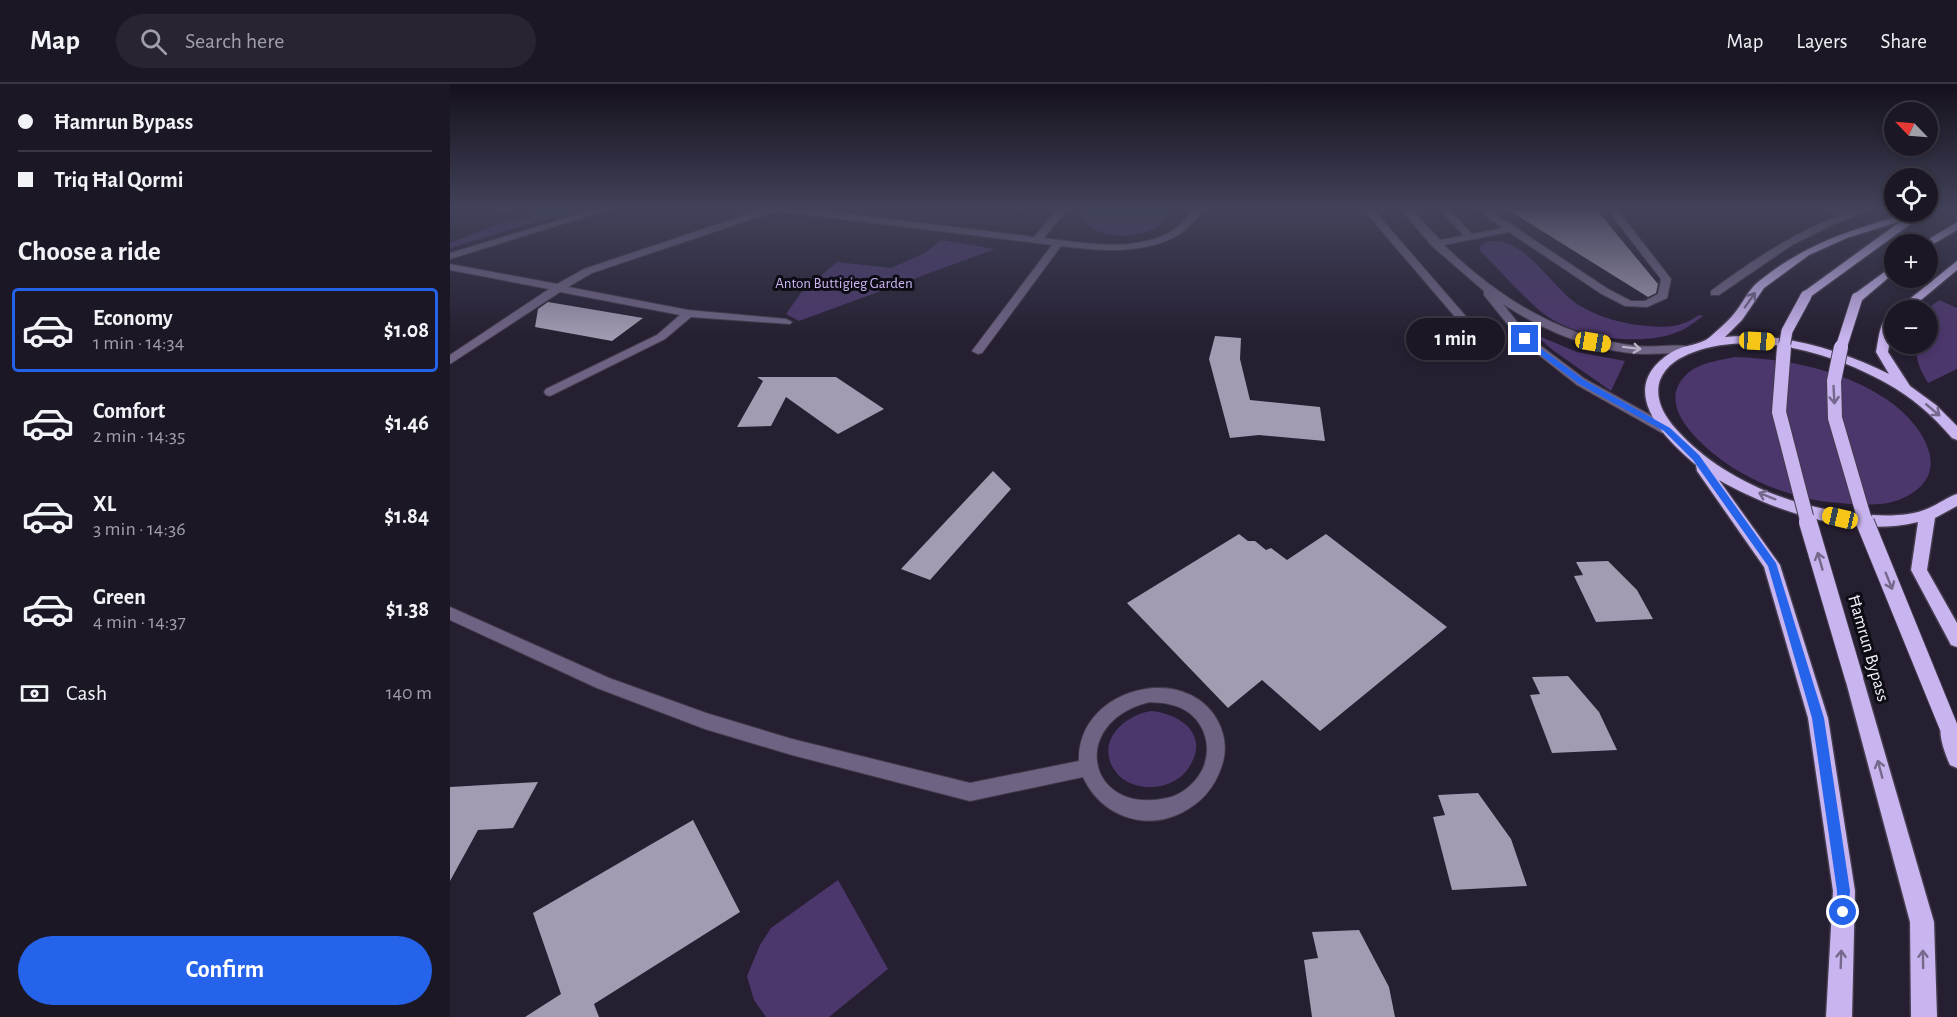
<!DOCTYPE html>
<meta charset="utf-8">
<style>
body{margin:0;font-family:"Alegreya Sans",sans-serif;background:#292432;color:#f1f3f6;height:100vh;display:flex;flex-direction:column;font-size:22px;white-space:nowrap}
*{box-sizing:border-box;margin:0}
p{font-size:20px;color:#a09fa7}
.icon{flex:none;width:33px;height:33px;fill:none;stroke:currentColor;stroke-width:2;stroke-linecap:round;stroke-linejoin:round}
.map{position:relative;flex:1;overflow:hidden}
.details{display:flex;flex-direction:column;background:#1c1725;width:450px}
.details>*{flex:none}
.top-card{display:grid;align-content:center;height:132px;padding:0 18px;background:#1c1725}
.needle{width:39px;rotate:295deg}
.buttons{position:absolute;left:1434px;top:18px;display:grid;gap:12px}
.buttons a{display:grid;place-items:center;width:54px;height:54px;border-radius:50%;background:#1c1725;box-shadow:0 3px 9px #0003,0 0 0 2px #3a3642;font-size:30px}
.end{position:absolute;width:27px;height:27px;margin:-14px;border:8px solid #2563eb;background:#fff;box-shadow:0 0 0 3px #fff}
.from{border-radius:50%}
.bubble{position:absolute;height:42px;border-radius:21px;background:#1c1725;box-shadow:0 3px 9px #0003,0 0 0 2px #3a3642;font-size:20px;font-weight:700;line-height:42px;text-align:center}
.car{position:absolute;width:18px;height:36px;margin:-18px -9px;border-radius:8px;box-shadow:0 0 4px 2px #0007;background:linear-gradient(#f5c518 24%,#345 0 40%,#f5c518 0 76%,#345 0 86%,#f5c518 0)}
.top-card b{display:flex;align-items:center;gap:21px;height:57px;font-size:22px}
.top-card b+b{border-top:2px solid #3a3642}
.top-card i{width:15px;height:15px;background:#f1f3f6}
ul{padding:0;list-style:none}
li{display:flex;align-items:center;gap:18px;height:84px;margin:0 12px 9px;padding:0 6px;border:3px solid transparent;border-radius:6px}
li div{flex:1}
li b{display:block;font-size:22px}
li em{font-style:normal;font-weight:700}
li.on{border-color:#2563eb}
li>.icon{width:54px;height:54px;stroke-width:1.5}
h2{padding:0 18px;font-size:27px;line-height:72px}
.pay{display:flex;align-items:center;gap:15px;height:66px;padding:0 18px;font-size:22px}
.pay p{margin-inline-start:auto}
.action{display:flex;gap:12px;margin-top:auto;padding:12px 18px}
.action a{flex:1;height:69px;border-radius:36px;background:#2563eb;color:#fff;font-size:24px;font-weight:700;line-height:69px;text-align:center}
header{display:flex;align-items:center;gap:36px;box-sizing:border-box;height:84px;padding:0 30px;background:#1c1725;border-bottom:2px solid #3a3642}
header strong{font-size:28px}
nav{display:flex;gap:33px;margin-inline-start:auto;font-size:21px}
.search{width:420px;height:54px;background:#292432;display:flex;align-items:center;gap:15px;box-sizing:border-box;padding:0 21px;border-radius:33px;color:#a09fa7;font-size:22px}
main{display:flex;flex:1;min-height:0}
.map>svg:first-child{display:block}
</style>
<header>
<strong>Map</strong>
<div class="search"><svg class="icon" aria-label="search" viewBox="0 0 24 24"><circle cx="10" cy="10" r="6"/><path d="M15 15l6 6"/></svg>Search here</div>
<nav><a>Map</a><a>Layers</a><a>Share</a></nav>
</header>
<main>
<section class="details">
<div class="top-card">
<b><i class="from"></i>Ħamrun Bypass</b>
<b><i></i>Triq Ħal Qormi</b>
</div>
<h2>Choose a ride</h2>
<ul>
<li class="on"><svg class="icon" aria-label="car" viewBox="0 0 24 24"><path d="M5 17H2v-5l4-1 3-4h7l3 4 3 1v5h-3M9 17h6M6 11h13"/><circle cx="7" cy="17" r="2"/><circle cx="17" cy="17" r="2"/></svg><div><b>Economy</b><p>1 min · 14:34</p></div><em>$1.08</em></li>
<li><svg class="icon" aria-label="car" viewBox="0 0 24 24"><path d="M5 17H2v-5l4-1 3-4h7l3 4 3 1v5h-3M9 17h6M6 11h13"/><circle cx="7" cy="17" r="2"/><circle cx="17" cy="17" r="2"/></svg><div><b>Comfort</b><p>2 min · 14:35</p></div><em>$1.46</em></li>
<li><svg class="icon" aria-label="car" viewBox="0 0 24 24"><path d="M5 17H2v-5l4-1 3-4h7l3 4 3 1v5h-3M9 17h6M6 11h13"/><circle cx="7" cy="17" r="2"/><circle cx="17" cy="17" r="2"/></svg><div><b>XL</b><p>3 min · 14:36</p></div><em>$1.84</em></li>
<li><svg class="icon" aria-label="car" viewBox="0 0 24 24"><path d="M5 17H2v-5l4-1 3-4h7l3 4 3 1v5h-3M9 17h6M6 11h13"/><circle cx="7" cy="17" r="2"/><circle cx="17" cy="17" r="2"/></svg><div><b>Green</b><p>4 min · 14:37</p></div><em>$1.38</em></li>
</ul>
<div class="pay"><svg class="icon" aria-label="cash" viewBox="0 0 24 24"><path d="M3 7h18v10H3z"/><circle cx="12" cy="12" r="2"/></svg>Cash<p>140 m</p></div>
<div class="action"><a>Confirm</a></div>
</section>
<div class="map">
<svg width="1507" height="933" viewBox="0 0 1507 933">
<rect width="100%" height="100%" fill="#261f31"/>
<path fill="#4c376c" d="M90,124h43l-133,40v-5l53,-21 25,-4z
M638,124h76l3,6c-9,27 -72,29 -85,4z
M491,156l54,9 -196,72 -13,-7 15,-21 36,-31 54,6 34,-15z
M1045,157c32,0 57,46 82,63 21,13 45,20 70,22 20,2 35,1 52,-11l4,1c-7,5 -15,12 -23,15 -38,17 -110,7 -141,-21 -21,-18 -39,-40 -59,-59v-5l5,-4z
M1489,216l18,8v61l-29,14c-7,-12 -14,-25 -11,-39h11l-2,-34z
M1084,250l43,18 48,9 -14,30 -57,-40z
M1284,273c54,2 106,12 152,42 37,24 71,77 15,100 -22,9 -49,5 -72,3 -31,-3 -68,-17 -94,-33 -25,-16 -81,-59 -51,-92 12,-14 33,-16 50,-20z
M701,627c33,3 60,27 36,59 -17,23 -61,24 -75,-4 -14,-29 15,-51 39,-55z
M388,796l50,89 -59,48h-63l-12,-17 -7,-24 13,-31 11,-17z"/>
<path fill="#a29bb2" d="M1055,124h90l63,76 -2,9 -8,4z
M98,218l95,16 -31,23 -77,-14 3,-18z
M765,252l26,2 -1,21 10,41 70,7 5,34 -66,-6 -29,3 -21,-79z
M307,293h79l48,32 -46,25 -52,-37 -15,29 -34,1 26,-46z
M543,387l18,18 -81,91 -29,-11z
M789,450l9,7h7l11,9 5,-2 16,12 39,-26 121,93 -127,104 -58,-51 -34,28 -101,-105z
M1158,477l29,29 16,29 -57,3 -22,-46 9,-1 -7,-13z
M1118,592l31,36 18,38 -65,3 -22,-58 10,-1 -8,-17z
M88,698l-25,46 -35,2 -28,51v-94z
M1028,709l33,46 16,47 -75,4 -19,-73 12,-2 -7,-20z
M243,736l47,92 -146,92 5,13h-74l36,-23 -28,-81z
M909,846l30,57 6,30h-83l-8,-57 14,-2 -6,-26z"/>
<g fill="none" stroke-linecap="round" stroke-linejoin="round">
<g stroke="#433c4d" stroke-width="2">
<path id="service" d="M52,124h11l-9,6 -5,-3z
M988,124h10l23,25v4h-6z
M0,523l159,71 97,35 86,26 178,44 109,-22c-2,-76 115,-102 142,-33 5,14 5,27 0,40 -7,20 -19,34 -38,44 -38,20 -82,4 -100,-35l-113,24 -178,-46 -87,-26 -108,-41 -147,-68zM700,618c6,1 12,0 18,2 30,5 46,34 36,62 -6,15 -21,29 -37,32 -81,18 -99,-77 -17,-96z"/>
</g>
<g stroke="#433c4d" stroke-width="2">
<path id="minor" d="M149,124h15l-164,51v-6z
M316,124h34l234,29 24,-29h10l-24,30c40,5 90,15 128,-7 9,-6 16,-15 23,-23h10c-8,9 -17,21 -27,27 -34,20 -79,16 -117,11l-79,107 -4,1 -6,-3 80,-106 -276,-34 -184,62 -24,14 120,23 98,9 6,3 -2,2 -99,-7 -26,22 -115,57 -4,-1 -2,-3 2,-3 111,-54 23,-20 -120,-23 -110,72v-9l99,-66 -99,-19v-6l107,20 27,-15z
M912,124h10l110,127 21,9v4h-8l-21,-9z
M950,124h10l30,32 63,-12 -28,-20h11l122,81 23,12h14l13,-7 3,-15 -55,-71h10l55,71 -4,19 -20,9 -22,-1 -25,-13 -91,-61 -65,13c53,52 118,93 193,101 18,2 37,-3 55,1v4l-4,1c-15,1 -31,2 -47,2 -49,-3 -97,-23 -138,-50l26,33 56,42 87,48 1,3 -1,3h-10l-85,-48 -56,-44 -37,-46v-4l-52,-45z
M1372,124h13l12,5 14,-5h15l-44,17 -40,20 -73,50h-8v-4c40,-30 81,-57 127,-75z"/>
</g>
<g stroke="#433c4d" stroke-width="3">
<path id="trunk" d="M1461,128h14l-15,6 3,3 -1,2 -106,77 -6,-4 2,-3 99,-72 -54,17 -38,17 -45,33 -22,32 -17,17c54,-6 116,13 164,37l-13,-22c3,-13 3,-35 18,-39l-6,39 22,34 26,19 21,21v14l-5,-2c-19,-22 -40,-41 -66,-55 -53,-30 -132,-53 -192,-31 -14,5 -28,13 -34,28 -6,18 4,36 16,49 47,53 124,82 195,86 18,1 41,1 58,-7 10,-4 18,-11 28,-14v12l-22,12 -8,52 30,53v24l-6,-2 -40,-75 7,-48c-65,16 -143,-10 -199,-42l61,85 48,153 27,173 -3,126h-26l7,-126 -25,-173 -44,-151 -67,-96 -1,-6c-35,-29 -81,-78 -24,-113 11,-7 29,-7 38,-15 8,-7 17,-15 23,-22 9,-10 15,-25 25,-33 49,-40 95,-52 153,-70z
M1507,138v8l-27,16 -9,-2z
M1507,177v9l-48,40h-13z
M1444,181v8l-33,28h-8v-6z
M1404,586l7,2 2,6 71,244 3,95h-26l-1,-95 -65,-244 2,-6z
M1499,635l8,5v44l-7,-3c-5,-11 -13,-32 -8,-43z"/>
</g>
<use href="#service" fill="#6f6383" fill-rule="evenodd"/>
<use href="#minor" fill="#6f6383" fill-rule="evenodd"/>
<use href="#trunk" fill="#c8b4ee" fill-rule="evenodd"/>
<g stroke="#433c4d" stroke-width="13" stroke-linecap="butt">
<path id="trunk-bridge-far2" d="M1334,264l3,-17 19,-35
M1391,264l16,-50"/>
</g>
<g stroke="#433c4d" stroke-width="16" stroke-linecap="butt">
<path id="trunk-bridge-far1" d="M1334,263l-5,65 29,112
M1391,263l-7,34 1,37 31,106"/>
</g>
<g stroke="#433c4d" stroke-width="20" stroke-linecap="butt">
<path id="trunk-bridge" d="M1358,438l46,156
M1415,438l84,206"/>
</g>
<use href="#trunk-bridge-far2" stroke="#c8b4ee" stroke-width="11"/>
<use href="#trunk-bridge-far1" stroke="#c8b4ee" stroke-width="14"/>
<use href="#trunk-bridge" stroke="#c8b4ee" stroke-width="18"/>
</g>
<defs><path id="oneway-shaft" d="M-6 0H5M1.5-3L5.5 0L1.5 3" fill="none" stroke-width="1.6" stroke-linecap="round" stroke-linejoin="round" transform="scale(1.5)"/></defs>
<g stroke="#74688b">
<use href="#oneway-shaft" transform="translate(1300 216) rotate(-55)"/>
<use href="#oneway-shaft" transform="translate(1384 311) rotate(87)"/>
<use href="#oneway-shaft" transform="translate(1483 326) rotate(40)"/>
<use href="#oneway-shaft" transform="translate(1317 412) rotate(-158)"/>
<use href="#oneway-shaft" transform="translate(1370 477) rotate(-106)"/>
<use href="#oneway-shaft" transform="translate(1439 497) rotate(68)"/>
<use href="#oneway-shaft" transform="translate(1430 685) rotate(-105)"/>
<use href="#oneway-shaft" transform="translate(1391 875) rotate(-88)"/>
<use href="#oneway-shaft" transform="translate(1473 875) rotate(-91)"/>
</g>
<use stroke="#b8b1c6" href="#oneway-shaft" transform="translate(1182 264) rotate(7)"/>
<linearGradient id="sky" x2="0" y2="1"><stop stop-color="#15111b"/><stop offset="0.49" stop-color="#41425a"/><stop offset="1" stop-color="#41425a" stop-opacity="0"/></linearGradient>
<rect width="1507" height="255" fill="url(#sky)"/>
<path fill="#2563eb" d="M1075,253l59,43 86,48 29,27 77,108 48,155 26,173 -2,26 -5,2 -5,-2 -1,-26 -25,-173 -44,-152 -75,-106 -29,-29 -85,-47 -57,-43z"/>
<g text-anchor="middle" stroke-width="6" stroke-linejoin="round" paint-order="stroke">
<g font-size="15" fill="#cbb5f2" stroke="#0d0b13">
<text x="394" y="204">Anton Buttigieg Garden</text>
</g>
<g font-size="18" fill="#f4f0fc" stroke="#0d0b13">
<text transform="translate(1419 564) rotate(74)" y="6">Ħamrun Bypass</text>
</g>
</g>
</svg>
<div class="buttons">
<a><svg class="needle" viewBox="-14 -14 28 28"><path d="M0-13l5 13h-10z" fill="#e53935"/><path d="M0 13l5-13h-10z" fill="#a09fa7"/></svg></a>
<a><svg class="icon" aria-label="locate" viewBox="0 0 24 24"><circle cx="12" cy="12" r="6"/><path d="M12 2v4M12 18v4M2 12h4M18 12h4"/></svg></a>
<a>+</a>
<a>−</a>
</div>
<i class="end from" style="left:1393px;top:828px"></i>
<i class="end" style="left:1075px;top:255px"></i>
<div class="bubble" style="left:956px;top:234px;width:99px">1 min</div>
<i class="car" style="left:1307px;top:257px;rotate:93deg"></i>
<i class="car" style="left:1143px;top:258px;rotate:99deg"></i>
<i class="car" style="left:1390px;top:434px;rotate:283deg"></i>
</div>
</main>
